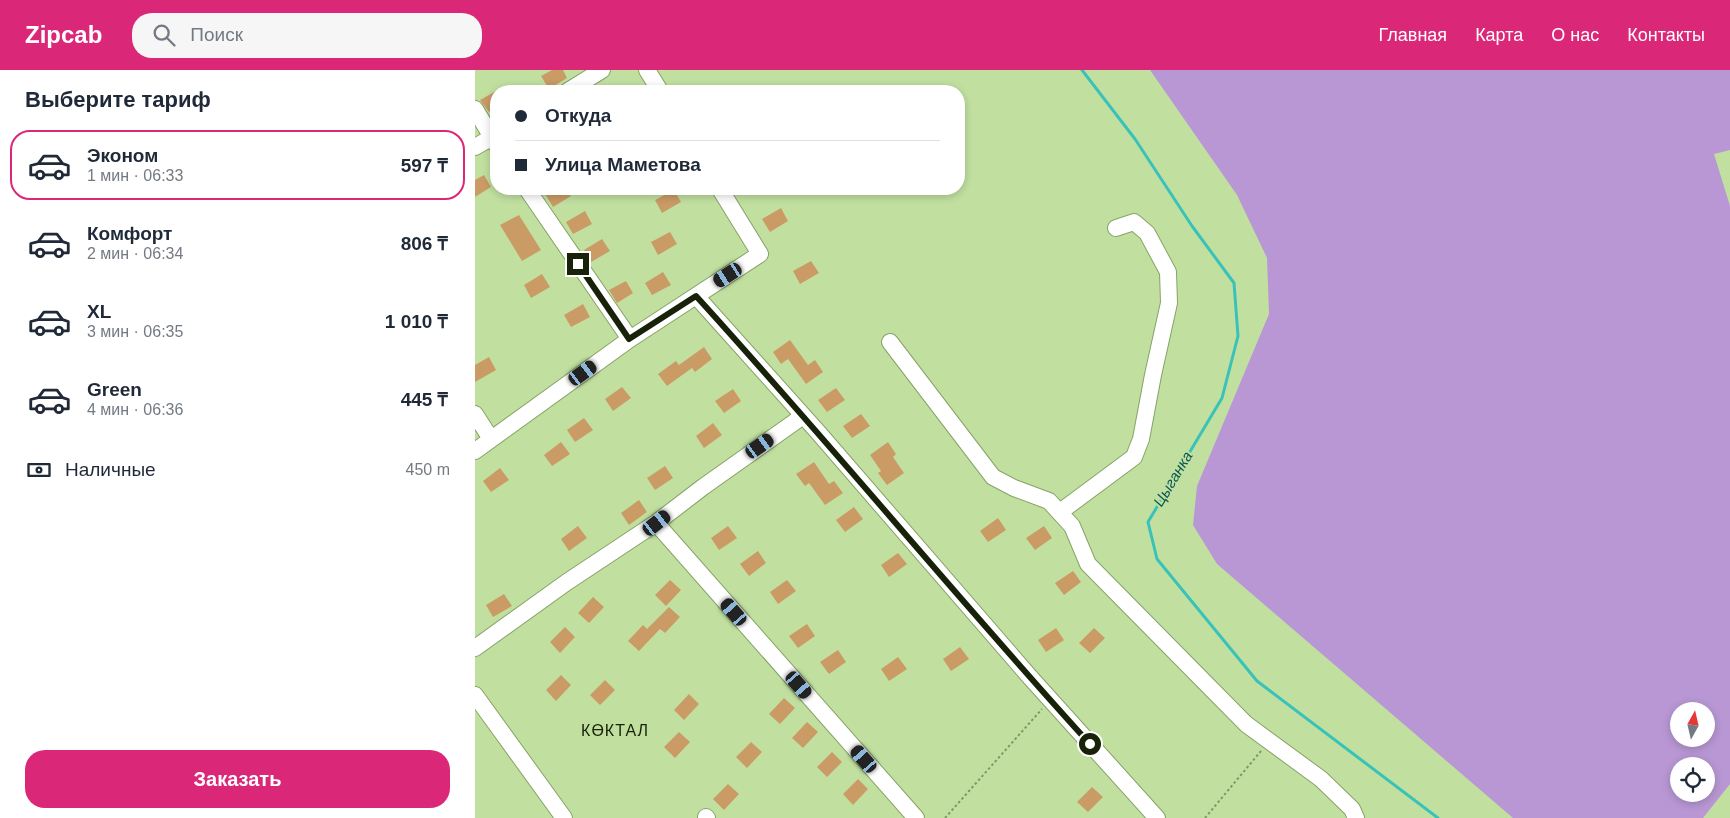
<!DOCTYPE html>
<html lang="ru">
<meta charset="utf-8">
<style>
body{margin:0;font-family:Arial,sans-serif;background:#f6f6f7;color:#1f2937;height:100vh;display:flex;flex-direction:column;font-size:19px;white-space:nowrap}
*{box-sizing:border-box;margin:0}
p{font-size:16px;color:#747a83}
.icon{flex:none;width:28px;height:28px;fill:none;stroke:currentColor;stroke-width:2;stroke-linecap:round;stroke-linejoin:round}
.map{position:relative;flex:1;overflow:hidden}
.details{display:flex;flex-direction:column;background:#fff;width:475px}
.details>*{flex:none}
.hud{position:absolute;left:15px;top:15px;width:475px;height:110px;border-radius:20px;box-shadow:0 2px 8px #0003;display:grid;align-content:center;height:110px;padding:0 25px;background:#fff}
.needle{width:32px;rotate:8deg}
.fabs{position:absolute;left:1195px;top:632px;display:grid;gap:10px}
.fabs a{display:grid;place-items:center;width:45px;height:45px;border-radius:50%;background:#fff;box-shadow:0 2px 8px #0003;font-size:25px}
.end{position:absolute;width:22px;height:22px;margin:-11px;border:6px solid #172209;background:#fff;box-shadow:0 0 0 2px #fff}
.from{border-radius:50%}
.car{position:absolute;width:15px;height:30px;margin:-15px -8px;border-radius:6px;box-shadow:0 0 4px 1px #0007;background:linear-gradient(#222 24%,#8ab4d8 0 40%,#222 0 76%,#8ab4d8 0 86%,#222 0)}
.hud b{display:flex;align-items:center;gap:18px;height:48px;font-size:19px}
.hud b+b{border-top:1px solid #e0e1e3}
.hud i{width:12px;height:12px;background:#1f2937}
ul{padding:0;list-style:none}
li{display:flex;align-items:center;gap:15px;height:70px;margin:0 10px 8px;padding:0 15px;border:2px solid transparent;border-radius:20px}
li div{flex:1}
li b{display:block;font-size:19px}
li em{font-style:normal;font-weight:700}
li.current{border-color:#db2777}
li>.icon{width:45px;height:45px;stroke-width:1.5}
h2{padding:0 25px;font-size:22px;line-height:60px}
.pay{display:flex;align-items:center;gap:12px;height:55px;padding:0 25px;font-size:19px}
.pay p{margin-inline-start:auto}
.cta{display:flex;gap:10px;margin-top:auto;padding:10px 25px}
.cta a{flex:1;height:58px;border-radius:20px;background:#db2777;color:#fff;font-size:20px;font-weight:700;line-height:58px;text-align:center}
header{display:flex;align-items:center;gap:30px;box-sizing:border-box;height:70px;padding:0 25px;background:#db2777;color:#fff}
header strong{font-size:24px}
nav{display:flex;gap:28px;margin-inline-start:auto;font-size:18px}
.search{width:350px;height:45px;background:#f6f6f7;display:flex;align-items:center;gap:12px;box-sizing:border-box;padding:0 18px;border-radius:20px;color:#747a83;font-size:19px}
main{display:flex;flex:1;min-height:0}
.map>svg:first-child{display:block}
</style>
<header>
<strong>Zipcab</strong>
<div class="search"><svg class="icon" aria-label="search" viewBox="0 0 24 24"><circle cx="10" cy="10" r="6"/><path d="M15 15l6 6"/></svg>Поиск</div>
<nav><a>Главная</a><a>Карта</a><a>О нас</a><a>Контакты</a></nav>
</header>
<main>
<section class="details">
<h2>Выберите тариф</h2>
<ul>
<li class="current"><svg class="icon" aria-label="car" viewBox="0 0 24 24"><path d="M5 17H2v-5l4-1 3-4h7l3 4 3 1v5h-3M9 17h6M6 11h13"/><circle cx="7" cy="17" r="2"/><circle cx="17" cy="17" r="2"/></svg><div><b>Эконом</b><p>1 мин · 06:33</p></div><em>597 ₸</em></li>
<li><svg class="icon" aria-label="car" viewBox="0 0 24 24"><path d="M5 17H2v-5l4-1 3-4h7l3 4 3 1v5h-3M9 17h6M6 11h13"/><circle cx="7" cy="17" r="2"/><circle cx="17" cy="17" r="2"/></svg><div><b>Комфорт</b><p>2 мин · 06:34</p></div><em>806 ₸</em></li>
<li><svg class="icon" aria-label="car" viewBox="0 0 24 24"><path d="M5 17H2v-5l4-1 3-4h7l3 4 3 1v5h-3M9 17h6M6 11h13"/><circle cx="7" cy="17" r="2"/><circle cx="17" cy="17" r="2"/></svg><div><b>XL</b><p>3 мин · 06:35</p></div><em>1 010 ₸</em></li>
<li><svg class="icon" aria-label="car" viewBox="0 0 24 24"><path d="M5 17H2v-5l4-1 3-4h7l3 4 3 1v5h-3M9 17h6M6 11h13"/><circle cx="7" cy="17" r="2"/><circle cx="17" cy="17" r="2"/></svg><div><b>Green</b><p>4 мин · 06:36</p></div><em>445 ₸</em></li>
</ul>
<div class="pay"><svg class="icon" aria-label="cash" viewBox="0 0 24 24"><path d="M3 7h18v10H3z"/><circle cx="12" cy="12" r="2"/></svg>Наличные<p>450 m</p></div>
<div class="cta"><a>Заказать</a></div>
</section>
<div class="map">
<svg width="1255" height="748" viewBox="0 0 1255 748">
<rect width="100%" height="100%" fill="#c1e0a0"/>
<path fill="#b897d4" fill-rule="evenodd" d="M675,0h580v80l-16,4 16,52v578l-27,34h-190l-296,-254 -24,-39 4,-39 72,-172 -2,-56 -30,-63zM1204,641h27v28h-27zM1204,696h27v28h-27z"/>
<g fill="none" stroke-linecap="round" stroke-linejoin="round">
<path stroke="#3ac2b9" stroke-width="3" d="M607,0l53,69 57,87 42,57 4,53 -16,62 -74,124 9,37 100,122 181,137"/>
</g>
<path fill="#ca9b65" d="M77,0h11l4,8 -18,11 -8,-13z
M21,21v17l-7,4 -9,-12z
M9,105l7,12 -16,10v-17z
M80,119h12l4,7 -18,11 -8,-13z
M199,120l7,12 -19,11 -7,-13z
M306,138l7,13 -18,11 -8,-13z
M110,141l7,13 -19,10 -7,-12z
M44,145l22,35 -19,11 -22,-36z
M195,162l7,12 -19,11 -7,-13z
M127,169l8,12 -19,11 -7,-12z
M336,191l8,12 -19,11 -7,-13z
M188,202l8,13 -19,10 -7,-12z
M67,204l8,13 -19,11 -7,-13z
M151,211l7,12 -16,10 -8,-13z
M108,234l7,13 -19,10 -7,-12z
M315,270l18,25 7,-5 8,12 -17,12 -18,-25 -7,5 -8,-12z
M229,277l8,12 -17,13 -3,-4 -25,18 -9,-12 18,-13 3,4z
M14,287l7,13 -21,12v-17z
M147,317l9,11 -18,13 -8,-12z
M361,318l9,12 -18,12 -9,-12z
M258,319l8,12 -17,12 -9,-12z
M386,344l9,12 -18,12 -9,-12z
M109,348l9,12 -18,12 -8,-12z
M238,353l9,12 -18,13 -8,-12z
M86,372l9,12 -18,12 -8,-11z
M413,372l8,12 -3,3 11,16 -17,12 -9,-12 3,-2 -11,-16z
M339,392l15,22 5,-3 9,12 -18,12 -16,-22 -4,3 -9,-12z
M190,396l8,12 -18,12 -8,-12z
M25,398l9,12 -18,12 -8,-11z
M164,430l8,12 -18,13 -8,-12z
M379,437l9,12 -18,13 -9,-12z
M523,448l8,12 -18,12 -8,-11z
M103,456l9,12 -18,13 -8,-12z
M253,456l9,12 -18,12 -8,-12z
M569,456l8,12 -17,12 -9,-12z
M283,481l8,12 -17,13 -9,-12z
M423,483l9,11 -18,13 -8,-12z
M598,501l8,11 -17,13 -9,-12z
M195,510l11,10 -15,16 -11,-11z
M312,510l9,11 -18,13 -8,-12z
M29,524l8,12 -19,11 -7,-12z
M118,527l11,10 -15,16 -11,-10z
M194,537l11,10 -15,16 -5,-4 -21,22 -11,-10 15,-16 4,4z
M332,554l8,12 -17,12 -9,-12z
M90,557l10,10 -15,16 -10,-11z
M581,558l8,12 -18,12 -8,-12z
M619,558l11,10 -15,15 -11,-10z
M485,577l9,12 -18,12 -8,-12z
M363,580l8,12 -17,12 -9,-12z
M423,587l9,12 -18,12 -8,-12z
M86,605l10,10 -15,16 -10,-11z
M130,610l10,10 -15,15 -10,-10z
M214,624l10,10 -15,16 -10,-10z
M309,628l11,10 -15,16 -11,-10z
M332,652l11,10 -15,16 -11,-10z
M204,662l11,10 -15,16 -11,-11z
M276,672l11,10 -15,16 -11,-11z
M357,682l10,10 -15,15 -10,-10z
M383,709l10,10 -15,16 -10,-11z
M253,714l11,10 -15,16 -11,-11z
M617,717l11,10 -15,15 -11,-10z"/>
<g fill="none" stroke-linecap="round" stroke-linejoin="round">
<g stroke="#86a366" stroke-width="18">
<path id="minor" d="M172,0l13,21
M93,21l34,-21
M0,39l21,35
M0,77l21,-12
M52,119l103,150
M221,226l121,135 212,245 128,142
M415,272l103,135 21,11 35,13 23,25 16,38 158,160 75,55 31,30 4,9
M0,344l16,25
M0,381l155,-112 130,-85 -40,-65
M585,442l74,-55 7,-18 12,-64 16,-72 -1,-31 -21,-39 -13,-11 -18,6
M181,453l260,295
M0,578l92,-66 89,-59 47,-36 100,-71
M0,625l89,123
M231,747l1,1"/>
</g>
<path stroke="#7f9766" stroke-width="2" stroke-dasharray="2.5 2.5" stroke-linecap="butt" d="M470,748l97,-109
M730,748l56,-67"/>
<use href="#minor" stroke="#fff" stroke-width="16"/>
</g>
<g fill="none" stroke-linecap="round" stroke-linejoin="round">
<path stroke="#172209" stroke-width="6" d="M103,194l51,75 67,-43c134,147 260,301 394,448"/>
</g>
<g text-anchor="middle" stroke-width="4" stroke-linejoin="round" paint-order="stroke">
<g font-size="15" font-style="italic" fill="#095753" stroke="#c1e0a0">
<text transform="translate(698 409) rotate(-59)" y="5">Цыганка</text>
</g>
<g font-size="16" letter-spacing="1" fill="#172209" stroke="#c1e0a0">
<text x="140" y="666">КӨКТАЛ</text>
</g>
</g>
</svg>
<div class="fabs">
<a><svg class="needle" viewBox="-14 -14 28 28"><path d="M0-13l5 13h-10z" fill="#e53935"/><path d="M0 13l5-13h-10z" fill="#747a83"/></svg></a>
<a><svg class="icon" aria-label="locate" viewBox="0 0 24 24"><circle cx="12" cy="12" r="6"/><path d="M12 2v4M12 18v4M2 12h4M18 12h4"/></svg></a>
</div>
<i class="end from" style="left:615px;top:674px"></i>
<i class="end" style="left:103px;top:194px"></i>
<i class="car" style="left:253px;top:205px;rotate:237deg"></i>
<i class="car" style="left:108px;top:303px;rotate:54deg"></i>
<i class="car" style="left:285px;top:376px;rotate:55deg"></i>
<i class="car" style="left:182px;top:453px;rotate:52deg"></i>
<i class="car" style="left:259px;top:542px;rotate:319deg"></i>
<i class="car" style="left:324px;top:615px;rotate:139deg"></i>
<i class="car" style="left:389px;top:689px;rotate:319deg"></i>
<div class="hud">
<b><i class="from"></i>Откуда</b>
<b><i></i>Улица Маметова</b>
</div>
</div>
</main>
